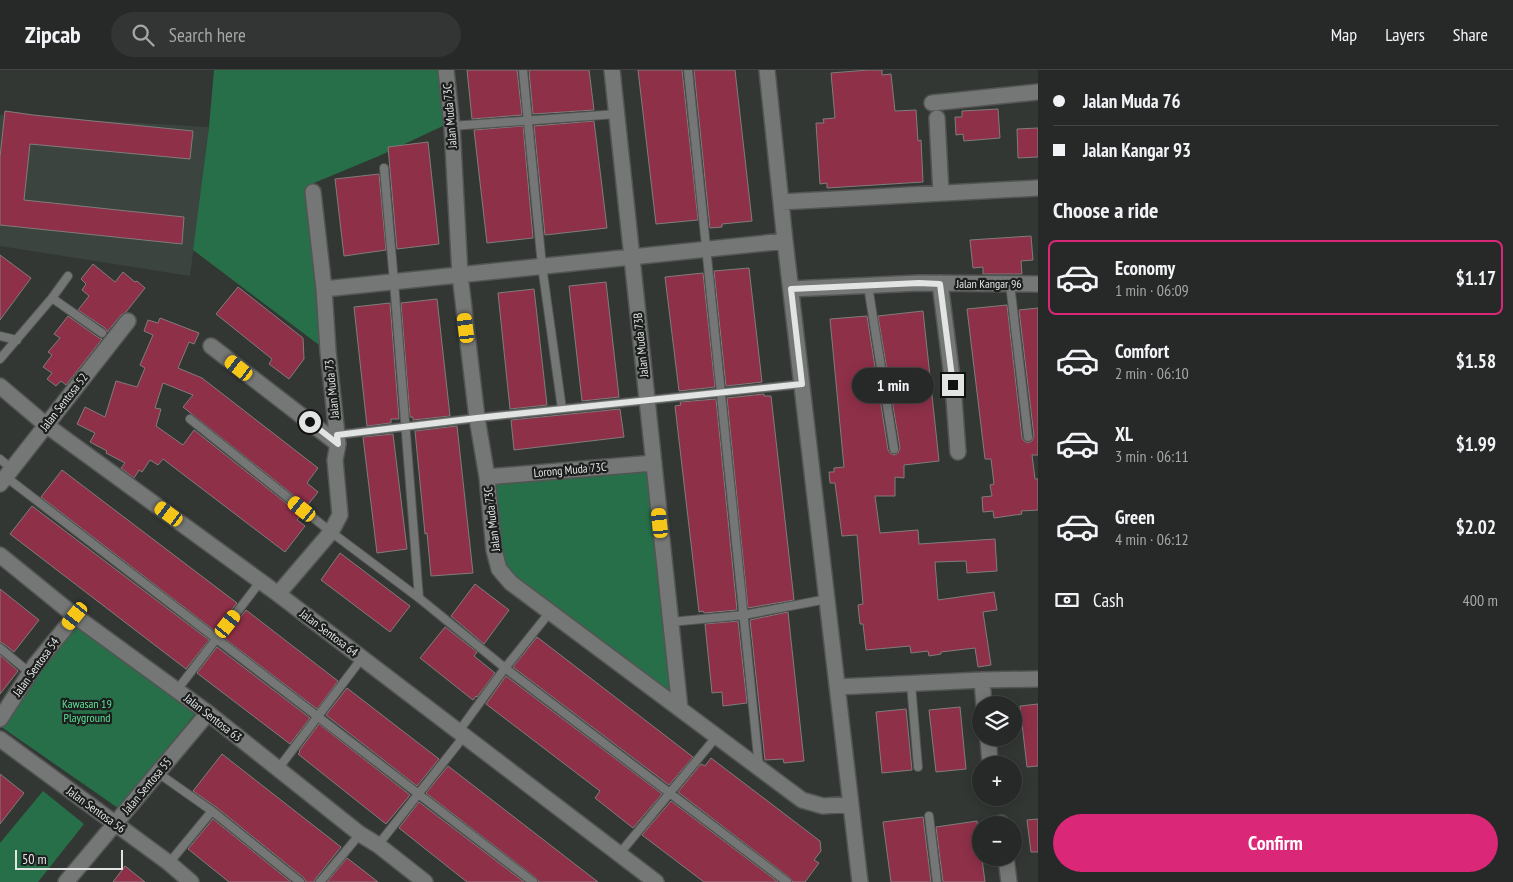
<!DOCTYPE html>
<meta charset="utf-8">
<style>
body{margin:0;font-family:"PT Sans Narrow",sans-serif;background:#323533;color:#f1f3f6;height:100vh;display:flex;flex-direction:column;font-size:19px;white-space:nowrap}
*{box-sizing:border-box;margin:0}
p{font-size:16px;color:#a4a6a7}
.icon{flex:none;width:28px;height:28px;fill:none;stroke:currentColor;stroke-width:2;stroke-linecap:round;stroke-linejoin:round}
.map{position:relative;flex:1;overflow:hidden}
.side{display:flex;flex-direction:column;background:#262927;width:475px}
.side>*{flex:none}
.guide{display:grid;align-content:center;height:110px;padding:0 15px;background:#262927}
.controls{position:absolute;left:972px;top:626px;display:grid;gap:10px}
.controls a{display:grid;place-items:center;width:50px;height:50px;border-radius:50%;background:#262927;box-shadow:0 2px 12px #0003,0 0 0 1px #424544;font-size:25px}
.scale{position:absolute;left:15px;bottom:12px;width:108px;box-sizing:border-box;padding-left:5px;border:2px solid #e1e4e2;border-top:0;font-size:14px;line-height:18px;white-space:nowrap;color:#e1e4e2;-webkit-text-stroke:4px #1c1e1d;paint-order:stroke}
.end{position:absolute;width:22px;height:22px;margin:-11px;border:6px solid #e1e4e2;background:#111;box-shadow:0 0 0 2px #111}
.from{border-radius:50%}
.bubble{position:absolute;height:35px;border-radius:18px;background:#262927;box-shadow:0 2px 12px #0003,0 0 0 1px #424544;font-size:16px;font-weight:700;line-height:35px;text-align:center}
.car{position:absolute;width:15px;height:30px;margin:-15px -8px;border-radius:6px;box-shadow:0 0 4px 1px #0007;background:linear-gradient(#f5c518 24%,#345 0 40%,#f5c518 0 76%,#345 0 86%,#f5c518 0)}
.guide b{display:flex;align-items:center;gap:18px;height:48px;font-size:19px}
.guide b+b{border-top:1px solid #424544}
.guide i{width:12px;height:12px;background:#f1f3f6}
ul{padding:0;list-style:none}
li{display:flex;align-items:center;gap:15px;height:75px;margin:0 10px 8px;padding:0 5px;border:2px solid transparent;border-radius:8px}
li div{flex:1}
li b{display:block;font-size:19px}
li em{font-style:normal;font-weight:700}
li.active{border-color:#db2777}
li>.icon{width:45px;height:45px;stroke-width:1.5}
h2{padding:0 15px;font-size:22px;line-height:60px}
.pay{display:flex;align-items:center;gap:12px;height:55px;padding:0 15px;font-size:19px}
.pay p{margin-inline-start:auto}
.cta{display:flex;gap:10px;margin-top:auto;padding:10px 15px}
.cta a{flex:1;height:58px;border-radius:30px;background:#db2777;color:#fff;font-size:20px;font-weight:700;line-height:58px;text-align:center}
header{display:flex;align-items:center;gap:30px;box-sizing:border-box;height:70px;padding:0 25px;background:#262927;border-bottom:1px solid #424544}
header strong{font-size:24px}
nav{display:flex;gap:28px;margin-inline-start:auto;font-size:18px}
.search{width:350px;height:45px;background:#323533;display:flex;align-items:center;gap:12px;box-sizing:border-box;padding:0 18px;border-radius:28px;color:#a4a6a7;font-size:19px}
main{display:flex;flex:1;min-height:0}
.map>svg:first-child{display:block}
</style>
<header>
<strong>Zipcab</strong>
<div class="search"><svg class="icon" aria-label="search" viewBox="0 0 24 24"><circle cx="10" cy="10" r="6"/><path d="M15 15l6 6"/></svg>Search here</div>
<nav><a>Map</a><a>Layers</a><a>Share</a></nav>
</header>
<main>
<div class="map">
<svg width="1038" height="812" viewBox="0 0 1038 812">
<rect width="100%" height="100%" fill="#333734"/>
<path fill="#3b443e" d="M0,45l209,12 -19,149 -190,-30z"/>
<path fill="#266f48" d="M214,0h228l3,55 -66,31 -70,29 18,166 -134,-101 16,-123z
M654,393l26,246 -181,-140 -12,-92z
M71,553l125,90 -78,95 -118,-82z
M43,721l41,33 -46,58h-38v-39z"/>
<path fill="#8d3048" stroke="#817c7c" d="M467,0h50l5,45 -50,4z
M529,0h60l5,40 -61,4z
M638,0h44l16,150 -42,4z
M694,0h41l17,151 -30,3v3l-12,1z
M868,0h14v5l9,-1 4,37 21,-1 2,31 3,-1 2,42 -96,6v-5l-7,1 -4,-61h8l-1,-4 12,-1 -4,-45z
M998,39l2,29 -36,3 -1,-7 -7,1 -1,-18h7v-6z
M5,41l28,4 160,16 -3,28 -160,-15 -6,56 160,17 -2,27 -182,-19v-68z
M594,51l13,107 -62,7 -11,-109z
M523,56l10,112 -46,5 -13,-113z
M1038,58v29l-20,1 -1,-29z
M428,72l11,102 -42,5 -9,-102z
M379,104l7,76 -42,6 -9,-77z
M1031,166l2,24 -12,1 1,13h-39v-7l-10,1 -3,-28z
M0,185l31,23 -31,42z
M93,194l22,18 8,-10 12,10 2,-1 8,7 -19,24 -5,3 -14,17 -2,-4 -27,-18 11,-14 -7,-6 4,-6 -5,-5z
M749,198l13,114 -36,4 -12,-115z
M703,203l12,114 -36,4 -14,-114z
M606,212l13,115 -37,4 -13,-115z
M238,217l65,51 1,21 -15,20 -20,-15 3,-5 -56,-45z
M534,219l13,116 -37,4 -12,-116z
M437,229l13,117 -37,4v-3h-3l-9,-114z
M390,233l9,116h-8v4l-24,3 -13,-119z
M1007,235l15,133 2,3 4,2 4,-2 2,-5 -15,-126 19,-2v147h-6l3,24h3v31l-17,1 1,3 -28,4 -1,-7 -10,1 -1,-15 10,-1 -2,-11 4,-1 -3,-25h-6l-18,-150z
M923,241l16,150 -35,4v13l-9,-1v19h-20l5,37 38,-3 1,14 76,-5 2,32 -30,2 -1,-12 -31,1 3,38 56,-8 3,18 -14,2 8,53 -13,2 -3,-19 -34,4v2l-12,2 -1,-5 -17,2 -1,-7 -44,4 -3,-26h-3l-2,-19 5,-1 -6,-69 -15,1 -7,-53h-5l-1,-11h5v-4l10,-1 -14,-148 37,-3 21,134 2,3 4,2 4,-2 2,-5 -22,-132z
M68,246l31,22 3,1 -36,46 -5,-4 -5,5 -9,-7 5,-6 -9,-6 9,-12 -4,-3 12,-14 -6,-4z
M160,248l39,15 -5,11 -5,-2 -11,26 24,10 116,90 -11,15 11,9 -11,14 -124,-99 10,-12 -30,-12 -8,25 6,1 -5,17 27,19 11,-15 107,85 -4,5 8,6 -20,26 -122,-93 -5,6 -8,-5 -8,12 -3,-2 -5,8 -13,-10 4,-5 -19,-10 1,-2 -17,-9 5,-9 -18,-9 8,-17 20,10 11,-36 21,6 8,-19 -5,-3 13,-30 -9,-4 4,-11 10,3z
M764,324v2h7l23,204 -46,8 -21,-210z
M716,329l21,211 -33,3 -1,-2 -4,1 -24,-206 6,-1 -1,-3z
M620,339l4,28 -110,13 -3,-30z
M457,356l16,147 -42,3 -4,-43 -2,1 -10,-103z
M393,364l14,115 -30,4 -14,-116z
M62,400l175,133 -22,28 -174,-134z
M32,436l177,134 -23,29 -176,-135z
M340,483l70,53 -20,26 -69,-52z
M475,514l34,26 -25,34 -33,-28z
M0,519l39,31 -25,32 -10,-8 -4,-2z
M246,540l92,71 -21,28 -93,-71z
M788,542l16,149 -20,2 -1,-4 -18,1 -15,-140z
M738,551l9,82 -24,3 -1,-14 -10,1 -7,-69z
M445,557l32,25 -3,4 21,17 -18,24 -1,-1 -3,4 -53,-42z
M537,567l156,120 -24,28 -156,-118z
M217,577l93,71 -20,26 -93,-71z
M0,585l18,16 -18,23z
M506,606l156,118 -29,34 -38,-30 5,-7 -114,-87z
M347,618l92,71 -22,27 -91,-71z
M1038,634v62l-11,1 -7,-61z
M960,637l6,62 -30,3 -7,-62z
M906,639l6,61 -30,3 -6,-61z
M319,654l91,71 -24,29 -88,-70 2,-2 -1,-1z
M222,684l119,93 -25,31 -2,4h-8l-2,-4 -88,-71 -23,-16z
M711,688l109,83 1,10 -7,9 5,3 -14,19h-12l-3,-4 -112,-86 23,-28 4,2z
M448,696l66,51 84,65h-59l-3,-4 -110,-85z
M0,704l24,19 -24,31z
M671,731l107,81h-74l-62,-47z
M419,732l105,80h-57l-68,-54z
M923,747l8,65h-40l-8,-60z
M213,749l78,63h-62l-41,-33z
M1038,749v33h-7l-4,-32z
M977,751l8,61h-42l-7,-55z
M347,788l17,13 14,11h-51z
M125,796l20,16h-32z"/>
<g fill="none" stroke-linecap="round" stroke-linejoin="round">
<g stroke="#525553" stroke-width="10">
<path id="lane" d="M523,0l19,196 20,143
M688,0l71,697
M452,56l165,-12
M384,98l10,114 25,316
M1010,214l18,153
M868,216l26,163
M52,228l50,35
M0,266l17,4
M0,289l52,-61 16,-22
M190,349l141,113 88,66 86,70 282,214
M337,365l140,-17 325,-34
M0,389l12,10
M6,407l527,405
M671,552l73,-7 83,-16
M0,578l30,25
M911,614l7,83
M177,620l83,-108
M459,661l46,-63 45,-56
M278,699l84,-111
M158,703l54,38 88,71
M929,746l8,66
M378,775l87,-110
M620,783l97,-117
M169,793l43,-52
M320,812l40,-48"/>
</g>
<g stroke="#525553" stroke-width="18">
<path id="street" d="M446,0l6,56 8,149 17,143 10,59 7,73 5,19 12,14 291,217 21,6 28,-2
M612,0l68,639
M767,0l18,171 75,641
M932,33l106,-11
M937,48l4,75
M781,132l257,-14
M940,213l13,102 5,67
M324,219l461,-48
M791,219l128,-6 119,1
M211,276l127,98
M0,316l46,39 232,169 378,288
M487,407l167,-14
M0,414l128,-163
M0,485l75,61 133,97 152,121 18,11 47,37
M278,524l53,-62 9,-17 -5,-55 3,-16 -10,-93 -4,-62 -11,-97
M982,610l2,25
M837,617l145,-7 56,-1
M0,649l35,-54 40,-49
M988,668l2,24
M0,669l169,124 22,19
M1001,753v2
M1006,788l3,24
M66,812l142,-169"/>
</g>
<use href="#lane" stroke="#747775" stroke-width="8"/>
<use href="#street" stroke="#747775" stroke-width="15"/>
</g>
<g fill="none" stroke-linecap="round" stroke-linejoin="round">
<path stroke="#e1e4e2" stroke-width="6" d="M310,352l28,22 -1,-9 140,-17 325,-34 -11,-95 128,-6 21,1 13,101"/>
</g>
<g text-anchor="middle" stroke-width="4.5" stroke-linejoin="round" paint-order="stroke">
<g font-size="12" fill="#e1e4e2" stroke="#1c1e1d">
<text transform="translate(450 46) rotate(-95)" y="4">Jalan Muda 73C</text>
<text x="989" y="218">Jalan Kangar 96</text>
<text transform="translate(641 275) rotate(-96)" y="4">Jalan Muda 73B</text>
<text transform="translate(332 319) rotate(-96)" y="4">Jalan Muda 73</text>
<text transform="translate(64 332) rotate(-52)" y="4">Jalan Sentosa 52</text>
<text transform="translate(570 400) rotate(-5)" y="4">Lorong Muda 73C</text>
<text transform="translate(492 449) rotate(-97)" y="4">Jalan Muda 73C</text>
<text transform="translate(329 563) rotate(37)" y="4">Jalan Sentosa 64</text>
<text transform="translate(36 597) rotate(-54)" y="4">Jalan Sentosa 54</text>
<text transform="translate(213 648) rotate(38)" y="4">Jalan Sentosa 63</text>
<text transform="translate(147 716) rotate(-50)" y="4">Jalan Sentosa 55</text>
<text transform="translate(96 740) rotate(36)" y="4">Jalan Sentosa 56</text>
</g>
<g font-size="12" fill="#5ce299" stroke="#1c1e1d">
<text x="87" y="638">Kawasan 19<tspan x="87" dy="14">Playground</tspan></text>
</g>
</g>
</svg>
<div class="controls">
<a><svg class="icon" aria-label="layers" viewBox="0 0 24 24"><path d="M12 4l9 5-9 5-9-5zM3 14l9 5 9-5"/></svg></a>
<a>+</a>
<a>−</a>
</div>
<div class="scale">50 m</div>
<i class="end from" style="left:310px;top:352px"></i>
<i class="end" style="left:953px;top:315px"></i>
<div class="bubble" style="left:852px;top:298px;width:82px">1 min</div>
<i class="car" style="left:466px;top:258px;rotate:353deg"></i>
<i class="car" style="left:239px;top:298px;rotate:308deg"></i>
<i class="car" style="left:302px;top:439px;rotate:309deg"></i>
<i class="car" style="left:169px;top:444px;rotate:306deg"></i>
<i class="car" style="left:660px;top:453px;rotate:354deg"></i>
<i class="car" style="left:75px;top:546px;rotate:219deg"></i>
<i class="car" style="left:228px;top:554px;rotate:38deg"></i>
</div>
<section class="side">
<div class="guide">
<b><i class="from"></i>Jalan Muda 76</b>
<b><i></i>Jalan Kangar 93</b>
</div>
<h2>Choose a ride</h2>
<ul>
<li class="active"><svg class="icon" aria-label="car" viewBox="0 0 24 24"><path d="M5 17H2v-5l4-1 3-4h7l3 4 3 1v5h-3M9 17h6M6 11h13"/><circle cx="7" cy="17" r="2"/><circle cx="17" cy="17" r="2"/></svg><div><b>Economy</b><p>1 min · 06:09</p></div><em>$1.17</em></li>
<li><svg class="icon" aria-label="car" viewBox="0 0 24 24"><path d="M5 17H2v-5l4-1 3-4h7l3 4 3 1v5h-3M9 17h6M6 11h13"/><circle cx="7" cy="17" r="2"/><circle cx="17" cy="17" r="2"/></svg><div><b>Comfort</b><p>2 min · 06:10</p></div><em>$1.58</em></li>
<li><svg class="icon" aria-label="car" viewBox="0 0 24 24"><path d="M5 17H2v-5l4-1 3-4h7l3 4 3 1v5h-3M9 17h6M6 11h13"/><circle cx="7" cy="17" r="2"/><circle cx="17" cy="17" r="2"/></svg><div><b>XL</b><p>3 min · 06:11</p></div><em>$1.99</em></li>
<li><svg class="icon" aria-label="car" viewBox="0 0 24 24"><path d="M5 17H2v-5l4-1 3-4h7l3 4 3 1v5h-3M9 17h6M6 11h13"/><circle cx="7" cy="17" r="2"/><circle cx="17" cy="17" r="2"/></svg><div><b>Green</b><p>4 min · 06:12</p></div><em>$2.02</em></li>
</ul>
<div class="pay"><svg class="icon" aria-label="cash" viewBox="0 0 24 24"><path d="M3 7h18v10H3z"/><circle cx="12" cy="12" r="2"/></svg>Cash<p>400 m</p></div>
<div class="cta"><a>Confirm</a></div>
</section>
</main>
